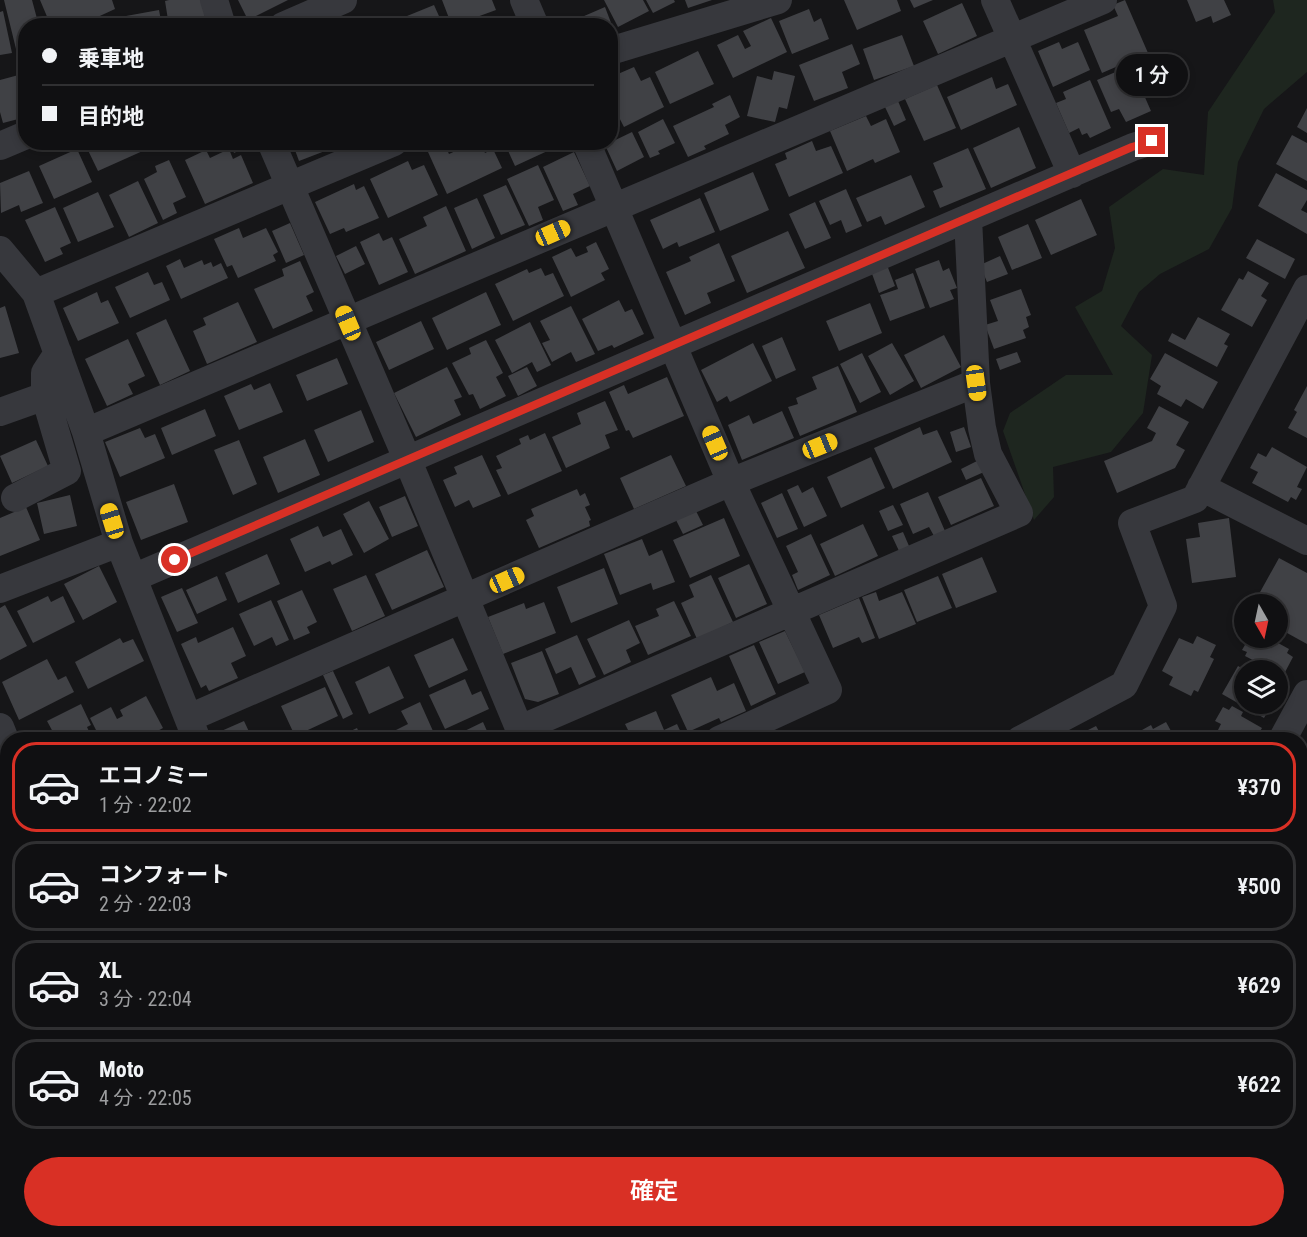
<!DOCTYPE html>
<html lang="ja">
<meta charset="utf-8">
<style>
body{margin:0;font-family:"Roboto Condensed","Noto Sans JP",sans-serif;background:#19191b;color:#f1f3f6;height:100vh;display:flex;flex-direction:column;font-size:22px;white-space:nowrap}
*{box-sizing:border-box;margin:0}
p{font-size:20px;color:#9c9d9f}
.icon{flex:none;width:33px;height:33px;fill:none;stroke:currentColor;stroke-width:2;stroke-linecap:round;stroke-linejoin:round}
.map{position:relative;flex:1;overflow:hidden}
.details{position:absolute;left:0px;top:732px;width:1308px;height:506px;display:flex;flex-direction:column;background:#101012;border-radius:24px 24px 0 0;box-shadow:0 3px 9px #0003,0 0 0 2px #303032}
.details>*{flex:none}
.guide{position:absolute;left:18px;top:18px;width:600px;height:132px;border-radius:24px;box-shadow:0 3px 9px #0003,0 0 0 2px #303032;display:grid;align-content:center;height:132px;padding:0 24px;background:#101012}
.needle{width:39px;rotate:171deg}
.controls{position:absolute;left:1234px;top:594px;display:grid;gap:12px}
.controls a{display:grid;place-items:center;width:54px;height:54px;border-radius:50%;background:#101012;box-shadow:0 3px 9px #0003,0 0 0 2px #303032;font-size:30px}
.end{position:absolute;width:27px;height:27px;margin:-14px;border:8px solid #d93025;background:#fff;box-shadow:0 0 0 3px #fff}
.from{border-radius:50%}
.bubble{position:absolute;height:42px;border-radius:21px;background:#101012;box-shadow:0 3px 9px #0003,0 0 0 2px #303032;font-size:20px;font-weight:600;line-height:42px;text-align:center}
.car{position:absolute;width:18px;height:36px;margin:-18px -9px;border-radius:8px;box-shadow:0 0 4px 2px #0007;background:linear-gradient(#f5c518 24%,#345 0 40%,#f5c518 0 76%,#345 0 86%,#f5c518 0)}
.guide b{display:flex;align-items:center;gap:21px;height:57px;font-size:22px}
.guide b+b{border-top:2px solid #303032}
.guide i{width:15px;height:15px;background:#f1f3f6}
ul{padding:10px 0 0;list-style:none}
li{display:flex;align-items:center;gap:18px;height:90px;margin:0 12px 9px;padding:0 12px;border:3px solid #303032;border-radius:24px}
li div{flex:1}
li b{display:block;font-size:22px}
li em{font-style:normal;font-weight:600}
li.on{border-color:#d93025}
li>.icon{width:54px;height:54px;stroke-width:1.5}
.primary-button{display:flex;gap:12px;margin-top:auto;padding:12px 24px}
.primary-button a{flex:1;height:69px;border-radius:36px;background:#d93025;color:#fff;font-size:24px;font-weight:600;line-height:69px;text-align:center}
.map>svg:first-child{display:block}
</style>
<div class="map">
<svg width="1307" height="1237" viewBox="0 0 1307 1237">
<rect width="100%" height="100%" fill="#161618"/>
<path fill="#1e261f" d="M1273,0h34v72l-43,37 -26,53 -6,46 -23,41 -49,25 -21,18 -18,34 31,29 -9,58 -32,39 -58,15 1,30 -20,23 -31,-89 7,-18 56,-38h47l-38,-68 27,-16 13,-43 -6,-41 54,-38 41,6 4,-63 67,-100z"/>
<path fill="#404145" d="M4,0h28l7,26h-13v21l-10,2z
M40,0h72l3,9 -37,17h-27z
M169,0h33l3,17 -5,1 2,8h-33l-4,-25z
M238,0h50l-40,20z
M442,0h50l4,10 -44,16z
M604,0h39l6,11 -31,16z
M646,0h28l1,2 -22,11z
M685,0h27l-24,8z
M844,0h53l4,11 -44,19z
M910,0h23l-19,8z
M1125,0l23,53 -46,20 -18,-43 34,-14 -5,-11z
M1187,0h37l7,15 -18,8 -2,-7 -15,6z
M962,3l15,33 -39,18 -15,-33z
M434,5l9,20h-58z
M605,7l8,21 -3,1v-3h-49z
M809,9l5,13 7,-4 8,21 -37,15 -13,-33z
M159,10l3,16h-34l-2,-10z
M3,11l9,42 -12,2v-43z
M771,18l16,34 -54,26 -16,-33 21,-10 7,14 6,-3 -8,-15z
M902,35l12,31 -40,14 -11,-31z
M1059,42l3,7 16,-7 12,28 -37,17 -15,-36z
M852,44l8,20 -18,8 6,16 -34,13 -15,-36z
M698,51l16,33 -44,20 -15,-32z
M1148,58l9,20 -17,8 11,25 -25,11 -7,-13 -8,3 -14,-32z
M634,67l7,14 9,-4 14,30 -40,20 -14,-27v-4l9,-4 -8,-15z
M774,71l21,5 -8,33 -8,-2 -4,15 -28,-6 10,-40 15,4z
M26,73v44l-23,6 -3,-11v-32z
M992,77l4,12 12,-5 9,21 -56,25 -14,-33z
M1090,80l21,48 -21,10 -3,-5 -5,2 -3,-7 -10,5 -13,-30 10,-4 -3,-7z
M937,85l19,43 -32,13 -19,-42z
M730,95l10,22 -15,8 4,9 -25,12 2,3 -18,8 -15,-31 41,-19 -2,-3z
M898,101l8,19 -12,6 -9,-19z
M1307,108v25l-10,-6z
M866,116l5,10 15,-7 14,33 -25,11 -2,-4 -26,12 -17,-40z
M663,119l12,24 -17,8 2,3 -10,4 -12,-26z
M1019,127l17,41 -45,20 -18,-40z
M632,132l12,25 -27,14 -12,-26z
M1292,135l15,8v38l-31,-17z
M812,141l4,10 15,-5 12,27 -54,24 -14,-33 12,-5 -2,-6z
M84,142h57l4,8 -47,21z
M230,142h27l-23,11z
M292,142h45l1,4 -39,15z
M475,142h5l5,11 8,-4 9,19 -55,26 -19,-42 17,-7 4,9z
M504,142h63l-52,24z
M968,148l18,41 -46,19 -7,-17 10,-4 -10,-24z
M77,149l15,33 -38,17 -15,-33z
M229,149l4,10 8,-4 12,28 -48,21 -20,-44 21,-10 4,8z
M574,152l16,34 -17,8 5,11 -15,6 -20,-44z
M169,160l17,37 -13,6 4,10 -14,7 -19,-41 13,-7 -2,-6z
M408,161l4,9 12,-5 14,30 -50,23 -18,-39z
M538,165l16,35 -16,7 5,13 -14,6 -22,-47z
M29,171l14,32 -22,9 -2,-7 -18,8 -1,-30z
M753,172l16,38 -49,21 -16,-38z
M1276,173l31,17v10l-6,10 6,3v21l-49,-28z
M911,175l14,32 -40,18 -4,-9 -14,6 -11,-24z
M138,181l20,42 -29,14 -20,-42z
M354,184l2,6 8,-4 15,32 -33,14 -2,-4 -14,6 -15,-32z
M506,185l19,40 -24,10 -18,-40z
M846,189l16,37 -16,7 -5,-13 -11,5 -11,-24z
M98,192l16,35 -36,15 -15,-34z
M477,198l18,40 -23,11 -18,-41z
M700,198l15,34 -36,15 -2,-5 -14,7 -13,-29z
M1081,199l16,36 -46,20 -16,-35z
M815,202l16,36 -26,11 -16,-35z
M446,206l20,45 -51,23 -16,-35 28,-13 -4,-9z
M55,207l16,36 -11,5 3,6 -18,8 -20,-42z
M290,223l14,32 -18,8 -14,-32z
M1028,224l14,34 -30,12 -14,-33z
M239,228l4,10 23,-10 12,24 -5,3 3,6 -38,17 -6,-13 -5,2 -13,-28z
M788,231l17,37 -58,25 -16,-37z
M379,233l4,8 9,-4 16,35 -29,13 -19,-43z
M1257,239l38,20 -10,20 -39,-21z
M596,242l13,27 -8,4 4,7 -34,17 -19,-40 19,-9 5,9 12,-5 -2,-5z
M719,243l16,38 -28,12 4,10 -26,12 -19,-43 25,-11 -2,-4z
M356,246l9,18 -20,10 -9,-18z
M1000,256l8,18 -21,8 -7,-17z
M180,259l4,9 18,-8 2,5 7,-3 2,5 8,-4 7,15 -47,21 -15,-33z
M939,260l4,11 6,-3 8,20 -7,2 4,9 -24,9 -15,-39z
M300,261l14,31 -8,4 7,15 -40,18 -19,-40 30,-13 -2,-7z
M887,265l8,21 -16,7 -8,-22z
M541,268l4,8 8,-3 11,23 -51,25 -18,-37 32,-15 2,4z
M1248,271l21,12 -8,13 6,4 -15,27 -31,-17 18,-32 4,2z
M148,272l6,13 8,-3 8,18 -40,18 -15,-31z
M913,273l12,35 -35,13 -10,-26 18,-6 -3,-9z
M1021,289l10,26 -5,2 3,10 -6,3 3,8 -32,11 -9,-24 13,-4 -8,-21z
M97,292l4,11 7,-3 11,23 -41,18 -15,-33z
M486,292l15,33 -54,25 -15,-32z
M619,300l6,12 7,-3 12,25 -30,14 -2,-3 -14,6 -16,-32z
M238,302l19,40 -50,22 -14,-33 13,-6 -3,-7z
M870,303l12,30 -43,18 -13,-30z
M5,306l14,47 -19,5v-50z
M571,306l24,48 -19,8 -5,-10 -19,10 -10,-19 8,-3 -10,-19z
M1198,317l32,17 -6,10 4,2 -11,21 -49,-26 4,-8 13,7z
M166,319l24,52 -30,14 -24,-52z
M421,321l13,28 -45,21 -13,-28z
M530,322l21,43 -14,7 -5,-10 -20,11 -17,-33z
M944,335l17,32 -40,21 -17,-33z
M782,337l14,33 -20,9 -14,-33z
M128,339l17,37 -17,8 5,10 -26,12 -22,-47z
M486,340l17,33 -7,4 10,19 -26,13 -7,-15 -4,1 -17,-32 19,-9 -2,-6z
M753,343l19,38 -42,21 -3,-6 -10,6 -16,-32z
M892,343l22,38 -24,14 -22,-39z
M1017,352l4,10 -21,8 -4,-11z
M862,353l19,39 -21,11 -20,-39z
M1165,353l53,29 -15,27 -17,-10 -5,8 -24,-13 4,-8 -11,-7z
M337,358l11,26 -41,17 -11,-26z
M838,366l19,46 -57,24 -12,-29 10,-3 -2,-6 21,-9 -5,-12z
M447,367l15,30 -8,3 7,15 -45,22 -22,-44z
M527,367l10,19 -19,10 -10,-20z
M667,377l17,39 -51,22 -4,-8 -3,1 -17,-39 15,-7 4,9z
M270,383l13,29 -44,18 -15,-34 27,-12 3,6z
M1307,386v52l-19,-10 9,-16 -3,-2z
M605,401l13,29 -13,5 5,13 -44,20 -14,-31 29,-13 -4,-11z
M1159,406l30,16 -13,23 9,5 -10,18 -58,25 -13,-32 48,-20 4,-8 -9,-5z
M205,409l11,27 -44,19 -11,-27z
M361,410l13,32 -46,20 -14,-32z
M782,411l12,27 -52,22 -14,-35 21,-10 4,9z
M920,427l3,8 14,-5 15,32 -59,27 -19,-41z
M964,427l7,20 -15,5 -6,-20z
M140,428l5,10 10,-4 10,24 -45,19 -15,-35z
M545,433l17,38 -54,24 -12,-25 6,-2 -6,-12 25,-12 -2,-5 9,-4 2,5z
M305,439l15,36 -42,18 -15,-36z
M36,440l12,26 -36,17 -12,-27z
M239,440l18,44 -24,11 -19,-45z
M1272,447l35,20 -10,20 5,2 -6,11 -5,-3 -3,5 -36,-19 6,-11 -8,-4 8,-15 8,4z
M482,455l19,41 -28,12 -4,-8 -14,7 -12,-27 14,-6 -3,-7z
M671,455l15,31 -52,23 -14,-31z
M871,457l14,31 -44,20 -14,-31z
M979,460l5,12 -18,8 -5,-11z
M981,478l13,28 -43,19 -13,-28z
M174,484l14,38 -47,18 -15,-38z
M798,485l4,8 11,-6 14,29 -23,11 -17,-37z
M577,489l3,7 5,-3 5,12 -5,2 6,13 -2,1 1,5 -51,22 -13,-28 8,-4 -3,-7z
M928,492l17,39 -11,5 -5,-9 -16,7 -13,-30z
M782,493l16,36 -21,9 -16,-35z
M70,495l7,31 -33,8 -7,-31z
M405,496l13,30 -26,11 -13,-30z
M369,501l20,38 -25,14 -21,-39z
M893,505l10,20 -15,6 -9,-20z
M26,507l14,33 -40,16v-38z
M695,509l8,16 -20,9 -8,-16z
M724,518l16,38 -50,22 -17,-38z
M1229,518l7,59 -44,6 -6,-44 14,-2 -2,-14z
M863,524l15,32 -43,20 -15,-32z
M318,526l5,11 18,-8 12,26 -21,10 -2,-4 -25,11 -15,-33z
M903,532l6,14 -10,5 -7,-15z
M811,534l19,41 -32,15 -6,-15 6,-3 -12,-26z
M642,539l7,17 13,-6 13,32 -22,8 -2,-7 -31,12 -16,-41z
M427,550l17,37 -52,23 -17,-36z
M267,554l13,30 -42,19 -13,-30z
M982,557l15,35 -41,16 -14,-34z
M1279,558l28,15v71l-29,-16v-24h-21l-3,-1z
M749,564l18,40 -31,14 -18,-40z
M99,566l18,36 -34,18 -19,-36z
M604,568l14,36 -47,19 -14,-36z
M366,575l19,41 -33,15 -19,-42z
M711,575l22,47 -36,17 -16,-36 13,-6 -5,-12z
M217,576l10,24 -30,14 -11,-24z
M938,576l14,32 -35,14 -13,-32z
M182,588l16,35 -21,9 -16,-35z
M302,590l15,32 -10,5 3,6 -16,7 -17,-39z
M876,592l3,9 23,-9 14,32 -37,15 -17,-42z
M48,596l3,6 12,-6 12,26 -42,21 -16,-32z
M859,598l16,40 -13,5 -3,-6 -26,11 -14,-33z
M271,600l18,40 -13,6 -4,-9 -18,9 -15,-32z
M674,601l17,35 -43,19 -13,-29 24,-10 -3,-7z
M544,602l12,31 -53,21 -15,-37 36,-14 2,6z
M5,605l22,41 -27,14v-52z
M629,620l11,23 -14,7 5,12 -27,13 -17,-36z
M233,627l13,29 -15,7 7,15 -29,13 -3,-6 -5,3 -20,-44 15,-7 2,6z
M785,631l20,41 -27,12 -19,-42z
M577,635l19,42 -17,8 -8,-18 -15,7 -11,-25z
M1197,636l19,9 -6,12 4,2 -16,33 -4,-2 -3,6 -22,-11 4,-8 -11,-6 17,-33 14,6z
M120,638l3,5 10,-4 11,22 -56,28 -13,-27z
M453,638l15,32 -39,18 -15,-33z
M1249,638h20l20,11 -2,4 6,4 -10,19 -5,-2v-4h-6l-27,-14 2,-4 -5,-2z
M754,645l22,49 -25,12 -22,-50z
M542,651l17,43 -21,8 -13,-3 -14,-36z
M47,659l11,21 8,-4 8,16 -55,28 -17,-38z
M389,666l15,32 -35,16 -14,-32z
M1238,666l7,4v34h27l-8,14 -42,-24z
M333,671l20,43 -10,5 -20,-44z
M711,677l6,14 17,-8 12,28 -25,11 -2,-4 -31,14 -17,-37z
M465,679l7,16 9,-4 8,18 -44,20 -16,-34z
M325,687l13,29 -43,20 -14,-30z
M146,696l17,32 -22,12h-40l-11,-22 21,-11 6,12 6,-3 -3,-6z
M420,702l17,38h-61l32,-16 -7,-13z
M81,704l10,21 -4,2 6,13h-55l15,-8 -6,-11z
M1232,706l11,6 -2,4 21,12 -7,12h-42l8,-16 -6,-3 8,-14 6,3z
M656,711l8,19 13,-6 6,13 -5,3h-45l-8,-16z
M244,721l8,17 15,-7 3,9h-48l-3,-8z
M483,722l8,18h-45z
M1166,722l10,18h-52l27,-15 2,4z
M1096,726l8,14h-29l-1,-3z
M357,728l5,12h-26v-2z
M1301,751l6,3v21l-7,12z
M0,800l8,19v9l-8,3z
M1300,816l7,3v55l-7,-3z
M2,838l6,17v25l-8,3v-44z
M8,896v40l-8,-16v-21z
M0,950l8,18v24l-8,3z
M1300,963l7,3v44l-7,-4z
M8,1033v45l-6,2 -2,-6v-34l2,-1 -1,-3z
M1307,1203v34h-9l-13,-7h15v-16z
M55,1230h55l3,7h-54z
M156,1230h28l4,7h-45z
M225,1230h42l-14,7h-25z
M303,1230h23l1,3 6,-3h39l3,7h-69z
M507,1230h20l3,7h-24l-3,-5z
M666,1230h32l3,7h-32z
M954,1230h38l-4,7h-38z
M1075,1230h43l-4,7h-27z"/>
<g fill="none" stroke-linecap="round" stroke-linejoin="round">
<path stroke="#37383d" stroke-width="28" d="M214,0l8,26
M524,0l11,26
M995,0l77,174
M283,26l60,-26
M610,51l168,-51
M271,142l137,319 116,279
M586,142l145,340 97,208 -109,50
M0,146l26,-11
M0,250l36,43 50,139 33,111 78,197
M36,293l358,-151
M0,412l45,-16
M86,432c340,-142 677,-290 1017,-432
M1201,487l106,54
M15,498l52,-27 -22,-75v-23l13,-20
M133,578l1000,-431 19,-6
M0,589l119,-46
M189,718l542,-236 245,-99 -8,-165
M0,727l8,20
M520,729l499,-216 -31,-59 -6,-26 -6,-45
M1020,740l104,-55 39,-79 -31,-83 63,-24 112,-210
M1282,740l25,-46
M0,1017l8,-4
M1300,1032l7,3
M1300,1119l7,-12
M0,1151l8,20
M30,1230l4,7
M206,1230l4,7
M392,1230l2,7
M542,1230l3,7
M717,1230l1,7
M443,1237l17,-7
M909,1237l1,-7
M1015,1237l4,-7
M1237,1237l3,-7"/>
</g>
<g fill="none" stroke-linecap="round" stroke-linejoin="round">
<path stroke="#d93025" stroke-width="8" d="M175,560l957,-413 20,-6"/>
</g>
</svg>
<div class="controls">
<a><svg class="needle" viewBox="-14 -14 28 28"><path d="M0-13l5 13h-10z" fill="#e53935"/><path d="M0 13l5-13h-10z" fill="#9c9d9f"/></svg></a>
<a><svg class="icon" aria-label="layers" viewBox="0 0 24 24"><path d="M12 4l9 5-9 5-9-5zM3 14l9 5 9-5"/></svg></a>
</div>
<i class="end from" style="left:175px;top:560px"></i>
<i class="end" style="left:1152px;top:141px"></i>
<div class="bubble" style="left:1116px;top:54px;width:72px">1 分</div>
<i class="car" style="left:553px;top:233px;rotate:66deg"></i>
<i class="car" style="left:348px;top:323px;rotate:337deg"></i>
<i class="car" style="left:976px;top:383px;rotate:172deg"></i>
<i class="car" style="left:715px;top:443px;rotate:337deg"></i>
<i class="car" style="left:820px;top:446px;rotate:68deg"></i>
<i class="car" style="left:112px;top:521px;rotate:343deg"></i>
<i class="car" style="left:507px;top:580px;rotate:66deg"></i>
<div class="guide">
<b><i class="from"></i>乗車地</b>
<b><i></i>目的地</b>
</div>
<section class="details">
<ul>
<li class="on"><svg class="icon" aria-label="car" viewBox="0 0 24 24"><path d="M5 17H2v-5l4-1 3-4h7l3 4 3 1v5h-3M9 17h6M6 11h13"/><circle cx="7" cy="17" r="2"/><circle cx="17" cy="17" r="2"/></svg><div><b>エコノミー</b><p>1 分 · 22:02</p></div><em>¥370</em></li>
<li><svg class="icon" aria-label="car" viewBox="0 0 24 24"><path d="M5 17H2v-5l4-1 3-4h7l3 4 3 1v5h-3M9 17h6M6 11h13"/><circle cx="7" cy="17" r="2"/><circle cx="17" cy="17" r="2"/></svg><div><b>コンフォート</b><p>2 分 · 22:03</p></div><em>¥500</em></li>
<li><svg class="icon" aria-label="car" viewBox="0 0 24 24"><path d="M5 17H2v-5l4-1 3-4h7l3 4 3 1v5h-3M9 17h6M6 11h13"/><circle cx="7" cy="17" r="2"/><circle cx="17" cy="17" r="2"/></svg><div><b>XL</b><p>3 分 · 22:04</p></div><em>¥629</em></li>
<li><svg class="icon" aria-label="car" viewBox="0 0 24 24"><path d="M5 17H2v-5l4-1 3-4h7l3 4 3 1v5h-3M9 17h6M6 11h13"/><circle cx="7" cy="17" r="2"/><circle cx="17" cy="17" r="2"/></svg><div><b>Moto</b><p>4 分 · 22:05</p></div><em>¥622</em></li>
</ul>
<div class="primary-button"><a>確定</a></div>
</section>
</div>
